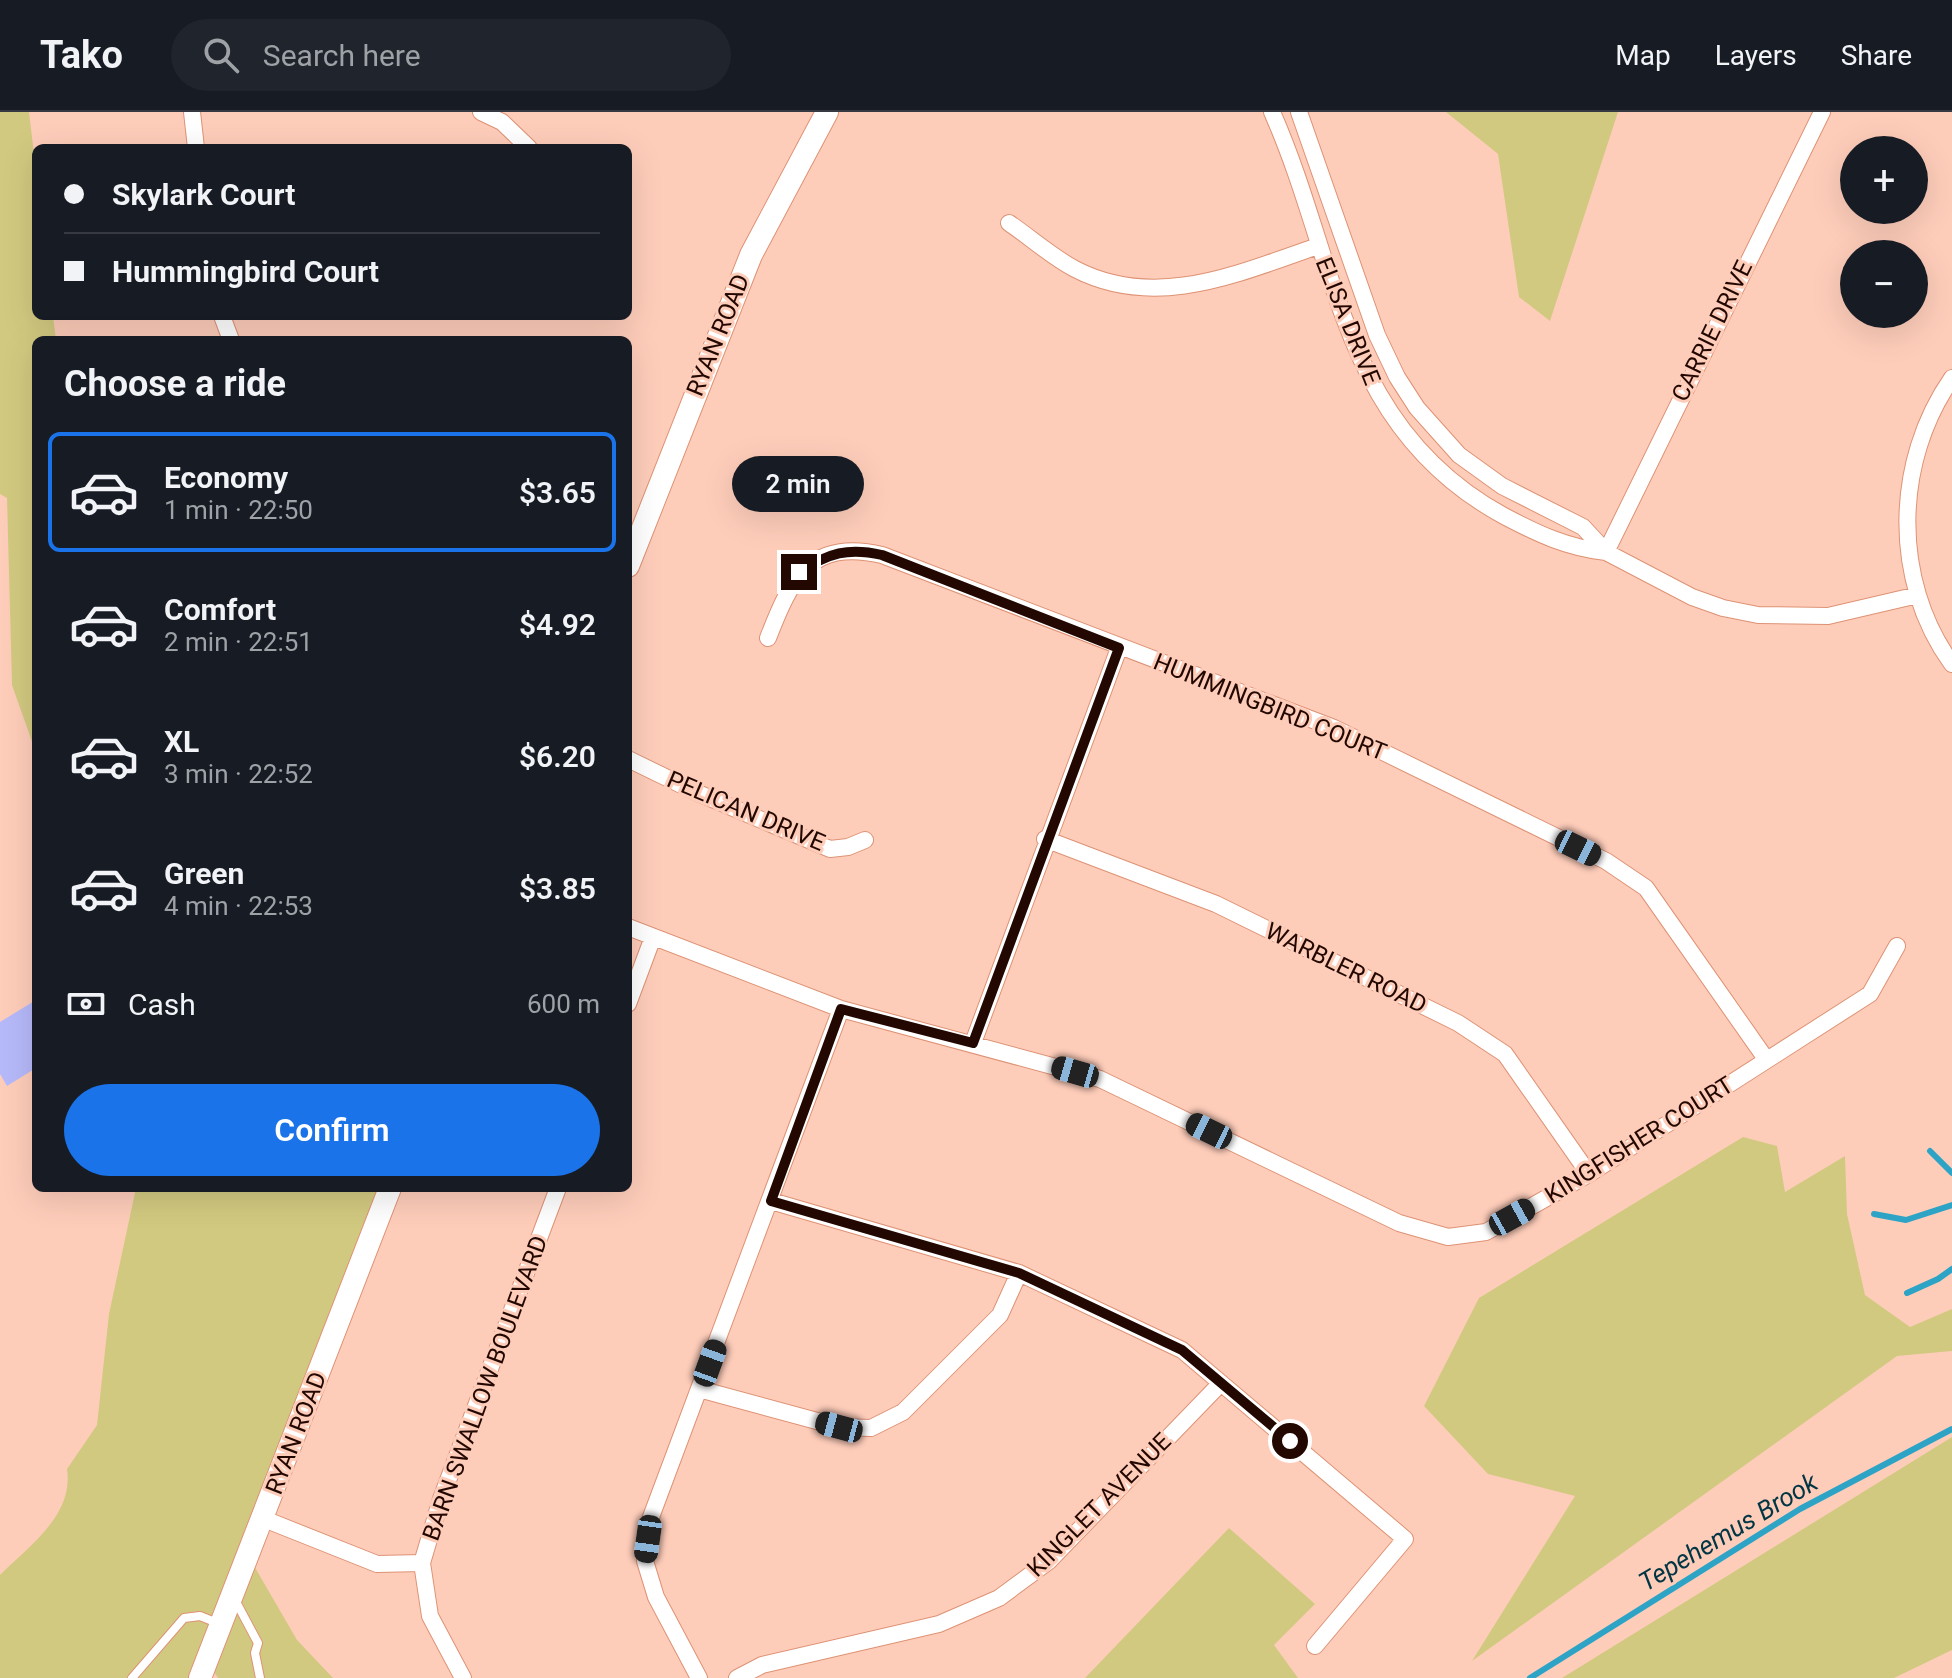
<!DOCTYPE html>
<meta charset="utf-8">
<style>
body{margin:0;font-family:Roboto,sans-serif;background:#20242c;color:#f1f3f6;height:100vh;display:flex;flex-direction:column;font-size:30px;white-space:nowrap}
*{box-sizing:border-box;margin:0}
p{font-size:26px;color:#9ea1a6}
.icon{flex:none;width:44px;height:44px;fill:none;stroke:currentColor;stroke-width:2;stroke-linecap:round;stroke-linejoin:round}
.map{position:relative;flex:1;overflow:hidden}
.sheet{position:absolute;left:32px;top:224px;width:600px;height:856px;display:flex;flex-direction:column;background:#171b24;border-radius:12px;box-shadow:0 8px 32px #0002}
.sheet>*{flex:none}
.top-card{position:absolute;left:32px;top:32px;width:600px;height:176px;border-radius:12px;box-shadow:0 8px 32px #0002;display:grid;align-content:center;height:176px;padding:0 32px;background:#171b24}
.tools{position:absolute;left:1840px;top:24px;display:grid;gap:16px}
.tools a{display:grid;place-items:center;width:88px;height:88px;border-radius:50%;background:#171b24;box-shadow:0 8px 32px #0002;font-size:40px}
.end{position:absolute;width:36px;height:36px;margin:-18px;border:10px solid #230801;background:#fff;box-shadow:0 0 0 4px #fff}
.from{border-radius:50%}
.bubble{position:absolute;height:56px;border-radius:28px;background:#171b24;box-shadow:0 8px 32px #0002;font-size:26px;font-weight:600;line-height:56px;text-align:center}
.car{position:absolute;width:24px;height:48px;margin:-24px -12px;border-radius:10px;box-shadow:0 0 6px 2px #0007;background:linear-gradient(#222 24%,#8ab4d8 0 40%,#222 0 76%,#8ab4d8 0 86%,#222 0)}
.top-card b{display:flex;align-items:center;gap:28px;height:76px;font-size:30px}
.top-card b+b{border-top:2px solid #363941}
.top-card i{width:20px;height:20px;background:#f1f3f6}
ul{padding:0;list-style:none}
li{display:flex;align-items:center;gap:24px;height:120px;margin:0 16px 12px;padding:0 16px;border:4px solid transparent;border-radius:12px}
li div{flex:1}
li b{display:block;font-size:30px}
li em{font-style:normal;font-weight:600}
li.current{border-color:#1a73e8}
li>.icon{width:72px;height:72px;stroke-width:1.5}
h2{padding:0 32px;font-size:36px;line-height:96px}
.pay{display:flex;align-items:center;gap:20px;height:88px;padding:0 32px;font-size:30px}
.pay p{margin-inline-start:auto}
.primary-button{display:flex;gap:16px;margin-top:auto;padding:16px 32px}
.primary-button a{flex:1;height:92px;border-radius:48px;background:#1a73e8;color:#fff;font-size:32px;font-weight:600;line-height:92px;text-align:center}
header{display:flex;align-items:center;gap:48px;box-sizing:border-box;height:112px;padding:0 40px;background:#171b24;border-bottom:2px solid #363941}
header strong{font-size:38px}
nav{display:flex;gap:44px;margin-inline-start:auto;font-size:28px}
.search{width:560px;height:72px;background:#20242c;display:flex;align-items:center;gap:20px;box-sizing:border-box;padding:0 28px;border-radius:44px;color:#9ea1a6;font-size:30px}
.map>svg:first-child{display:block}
</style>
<header>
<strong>Tako</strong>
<div class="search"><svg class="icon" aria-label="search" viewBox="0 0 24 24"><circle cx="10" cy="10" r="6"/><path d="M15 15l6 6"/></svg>Search here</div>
<nav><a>Map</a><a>Layers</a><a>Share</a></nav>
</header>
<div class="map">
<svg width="1952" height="1566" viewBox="0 0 1952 1566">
<rect width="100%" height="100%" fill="#fecdba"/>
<path fill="#d2c980" d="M0,0h29l7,59v145h17l3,24h-20v413l-24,-68 -5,-187 -7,-4z
M1446,0h172l-68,209 -31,-24 -21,-143z
M1743,1025l34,9 8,46 60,-36 2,58 18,81 45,32 42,-18v42l-55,5 -425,305 103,-165 -87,-22 -64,-68 55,-108z
M136,1076h254l-141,369 48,83 36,38h-115l-8,-12 -5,12h-205v-103c29,-29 74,-60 67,-106l30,-44 12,-111z
M1952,1325v213l-58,28h-332z
M1229,1416l86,76 -41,41 24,33h-213z"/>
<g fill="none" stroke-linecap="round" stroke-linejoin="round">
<path stroke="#2da4c6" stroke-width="6" d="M1930,1039l22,22
M1874,1102l32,6 46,-15
M1907,1181l31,-14 14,-10
M1530,1566l270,-169 152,-80"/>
</g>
<path fill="#b6b9f9" d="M36,888v68l-29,18 -7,-12v-52z"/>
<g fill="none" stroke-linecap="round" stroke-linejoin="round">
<g stroke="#de9274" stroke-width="10">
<path id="lane" d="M234,1486l24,45 -3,10 5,25
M132,1566l52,-60 16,-2 20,8"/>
</g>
<g stroke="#de9274" stroke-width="18">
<path id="street" d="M192,0l4,36
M481,0l21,10 27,26
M1272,0c67,151 68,315 232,404 34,18 64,32 102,36
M1299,0l78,223 20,42 20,31 42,47 43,31 81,41 23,25 86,45 31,11 35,7 70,1 90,-21
M1009,111c22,15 43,34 66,46 81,42 164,4 243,-23
M222,204l9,24
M1952,266c-58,83 -61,202 0,286
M1606,440l216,-440
M768,526c23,-59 42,-100 114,-83l452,173 272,133 40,27 120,171
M628,647l70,34 132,56 18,-2 17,-7
M1045,727l171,65 242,119 47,31 84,120
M628,815l213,82 259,70 299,144 49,14 38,-5 103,-58 281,-180 27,-48
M628,892l25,-67
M973,931l146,-395
M771,1089l248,72 163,77 223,189 -90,107
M699,1277l140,38 32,1 32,-16 97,-97 19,-42
M264,1407l113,45 45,-1
M463,1566l-33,-62 -8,-53 19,-64 117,-311
M699,1566l-43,-81 -11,-36 6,-44 190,-508
M737,1566l25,-13 177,-41 60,-26 50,-37 172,-178"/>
</g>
<g stroke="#de9274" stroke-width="24">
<path id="secondary" d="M628,454l123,-311 76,-143
M200,1566l190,-490"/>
</g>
<use href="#lane" stroke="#fff" stroke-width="8"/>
<use href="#street" stroke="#fff" stroke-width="16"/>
<use href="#secondary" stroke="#fff" stroke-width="22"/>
</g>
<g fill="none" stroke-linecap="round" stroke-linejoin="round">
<path stroke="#230801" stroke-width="10" d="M799,460c30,-19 49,-25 83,-17l237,93 -146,395 -132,-34 -70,192 248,72 163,77 108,91"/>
</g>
<g text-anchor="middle" stroke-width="6" stroke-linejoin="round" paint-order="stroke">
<g font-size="24" fill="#230801" stroke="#fecdba">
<text transform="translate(1348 209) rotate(68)" y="8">ELISA DRIVE</text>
<text transform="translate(1712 219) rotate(-64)" y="8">CARRIE DRIVE</text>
<text transform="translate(718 223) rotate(-68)" y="8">RYAN ROAD</text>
<text transform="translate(1270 595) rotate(22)" y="8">HUMMINGBIRD COURT</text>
<text transform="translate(746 699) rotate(23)" y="8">PELICAN DRIVE</text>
<text transform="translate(1346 856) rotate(26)" y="8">WARBLER ROAD</text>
<text transform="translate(1639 1028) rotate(-32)" y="8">KINGFISHER COURT</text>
<text transform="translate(485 1276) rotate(-70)" y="8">BARN SWALLOW BOULEVARD</text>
<text transform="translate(296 1321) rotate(-69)" y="8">RYAN ROAD</text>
<text transform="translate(1099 1393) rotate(-45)" y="8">KINGLET AVENUE</text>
</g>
<g font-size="26" font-style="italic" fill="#003544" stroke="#fecdba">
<text transform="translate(1728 1420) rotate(-31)" y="9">Tepehemus Brook</text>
</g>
</g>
</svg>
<div class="tools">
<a>+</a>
<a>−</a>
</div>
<i class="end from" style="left:1290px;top:1329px"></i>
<i class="end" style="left:799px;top:460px"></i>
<div class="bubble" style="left:732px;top:344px;width:132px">2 min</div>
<i class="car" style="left:1578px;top:736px;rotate:116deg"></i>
<i class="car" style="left:1075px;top:960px;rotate:286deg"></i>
<i class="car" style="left:1209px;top:1019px;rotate:296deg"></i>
<i class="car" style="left:1512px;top:1105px;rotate:61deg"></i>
<i class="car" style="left:710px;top:1251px;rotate:20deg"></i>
<i class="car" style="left:839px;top:1315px;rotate:285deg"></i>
<i class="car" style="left:648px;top:1427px;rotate:188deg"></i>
<div class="top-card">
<b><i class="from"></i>Skylark Court</b>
<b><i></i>Hummingbird Court</b>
</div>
<section class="sheet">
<h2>Choose a ride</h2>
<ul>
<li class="current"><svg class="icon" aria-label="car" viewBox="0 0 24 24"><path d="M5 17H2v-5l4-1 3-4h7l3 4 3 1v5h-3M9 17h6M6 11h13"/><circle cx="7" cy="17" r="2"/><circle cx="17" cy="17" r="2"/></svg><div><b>Economy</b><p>1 min · 22:50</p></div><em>$3.65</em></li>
<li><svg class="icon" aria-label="car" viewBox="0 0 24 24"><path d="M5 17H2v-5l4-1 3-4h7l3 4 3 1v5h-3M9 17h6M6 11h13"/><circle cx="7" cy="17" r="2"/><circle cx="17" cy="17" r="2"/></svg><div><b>Comfort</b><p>2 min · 22:51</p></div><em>$4.92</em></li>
<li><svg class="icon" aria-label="car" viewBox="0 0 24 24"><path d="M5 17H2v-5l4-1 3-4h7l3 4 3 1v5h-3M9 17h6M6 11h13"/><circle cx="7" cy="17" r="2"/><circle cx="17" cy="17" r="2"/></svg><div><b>XL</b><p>3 min · 22:52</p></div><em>$6.20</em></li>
<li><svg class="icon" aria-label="car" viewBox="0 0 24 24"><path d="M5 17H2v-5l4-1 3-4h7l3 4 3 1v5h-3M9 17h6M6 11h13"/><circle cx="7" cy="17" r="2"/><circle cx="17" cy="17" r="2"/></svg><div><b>Green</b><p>4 min · 22:53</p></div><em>$3.85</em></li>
</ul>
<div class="pay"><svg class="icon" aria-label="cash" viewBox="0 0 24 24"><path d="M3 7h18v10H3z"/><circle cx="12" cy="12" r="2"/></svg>Cash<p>600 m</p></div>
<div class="primary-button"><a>Confirm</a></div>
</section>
</div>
